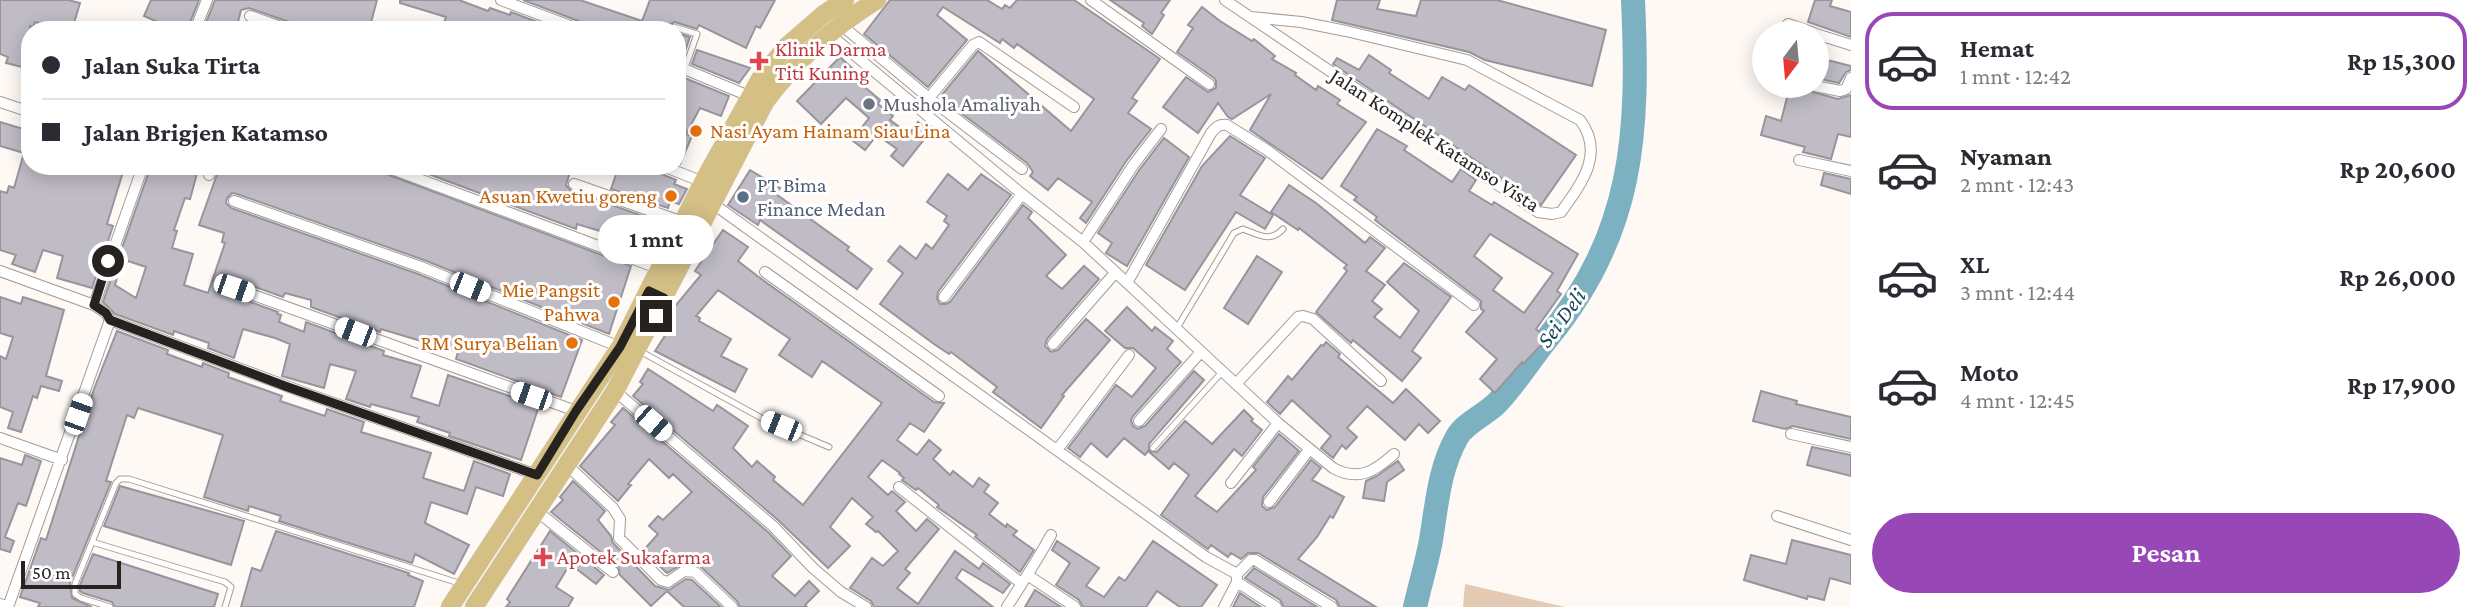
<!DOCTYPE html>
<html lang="id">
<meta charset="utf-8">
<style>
body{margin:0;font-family:"Crimson Pro",serif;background:#f7f7f7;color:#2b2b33;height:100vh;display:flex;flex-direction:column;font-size:26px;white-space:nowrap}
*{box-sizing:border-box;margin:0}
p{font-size:23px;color:#7c7c81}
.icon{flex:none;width:38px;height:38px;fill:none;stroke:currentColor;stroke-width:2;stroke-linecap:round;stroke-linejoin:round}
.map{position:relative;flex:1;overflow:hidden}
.side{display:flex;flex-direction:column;background:#fff;width:630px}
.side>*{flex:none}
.guide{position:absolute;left:21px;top:21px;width:665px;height:154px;border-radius:28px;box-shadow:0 4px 18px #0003;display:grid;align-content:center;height:154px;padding:0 21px;background:#fff}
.needle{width:46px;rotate:196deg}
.tools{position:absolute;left:1752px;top:21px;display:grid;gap:14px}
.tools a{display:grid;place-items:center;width:77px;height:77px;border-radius:50%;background:#fff;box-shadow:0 4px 18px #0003;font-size:35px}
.scale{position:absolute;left:21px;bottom:18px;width:100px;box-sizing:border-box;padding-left:7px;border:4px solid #25221f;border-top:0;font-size:19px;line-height:24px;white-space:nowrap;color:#25221f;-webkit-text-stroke:5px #fff;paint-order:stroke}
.end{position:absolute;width:32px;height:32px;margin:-16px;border:9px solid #25221f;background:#fff;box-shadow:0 0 0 4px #fff}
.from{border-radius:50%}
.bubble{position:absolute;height:49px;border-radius:24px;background:#fff;box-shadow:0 4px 18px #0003;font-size:23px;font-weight:700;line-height:49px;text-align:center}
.car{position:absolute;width:21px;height:42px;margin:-21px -10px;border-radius:9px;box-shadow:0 0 5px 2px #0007;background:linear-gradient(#fff 24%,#345 0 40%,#fff 0 76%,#345 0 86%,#fff 0)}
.guide b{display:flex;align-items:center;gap:24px;height:66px;font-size:26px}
.guide b+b{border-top:2px solid #e1e1e2}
.guide i{width:18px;height:18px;background:#2b2b33}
ul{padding:12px 0 0;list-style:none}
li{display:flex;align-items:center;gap:21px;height:98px;margin:0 14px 10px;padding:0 7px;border:4px solid transparent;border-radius:28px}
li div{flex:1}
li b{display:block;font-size:26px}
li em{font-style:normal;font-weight:700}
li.selected{border-color:#9847b6}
li>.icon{width:63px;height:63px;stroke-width:1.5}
.button{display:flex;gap:14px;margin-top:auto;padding:14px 21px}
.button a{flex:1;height:80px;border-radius:42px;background:#9847b6;color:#fff;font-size:28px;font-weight:700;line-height:80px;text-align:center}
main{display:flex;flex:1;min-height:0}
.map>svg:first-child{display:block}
</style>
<main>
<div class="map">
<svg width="1851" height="607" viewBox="0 0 1851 607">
<rect width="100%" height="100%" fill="#fef9f4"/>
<path fill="#e3cab2" d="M1465,584l100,23h-102z"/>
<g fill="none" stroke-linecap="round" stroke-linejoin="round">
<path stroke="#7cb1c1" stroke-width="24" d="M1415,607c5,-22 12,-45 16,-67 6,-36 8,-71 26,-103 8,-14 28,-22 40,-34 18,-19 33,-43 49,-63 89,-107 93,-208 87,-340"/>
</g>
<path fill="#c0bcc6" stroke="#98949d" stroke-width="2" fill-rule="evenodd" d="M0,0h68l12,3 -8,27h-12l-25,-8 -2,5 -3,-1v43l-24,-6 2,-6 -8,-3z
M151,0h48l-12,30h-11l-32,-14z
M215,0h162l-8,30h-68l-9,-7 -43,-15 -8,2 -5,20 -22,-3 -2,3 -8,-2z
M400,0h59l29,11 2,-3 20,7 1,-3 40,15v3h-110l5,-13 -46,-14z
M523,0h57l62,21 8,-21h125l-15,28 -4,-2 -10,22 -47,-23 -2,4 -22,-7 -5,2v6h-75l-6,-2 -5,-5z
M890,0h97l15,9 3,-4 5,3 7,-8h57l86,59 -28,39 5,3 -9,12 23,16 -24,31 -41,63 -6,-5 12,-16 -34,-24 -10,12 -18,-14 3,-4 -6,-9 -87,-66 38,-46 93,80 23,-32 -77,-55 -3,4 -12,-9 -2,4 -57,-36 -6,8 30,25 -39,47 -64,-53z
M1110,0h60l-9,13 3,2 -12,19 -10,-8 2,-3z
M1337,0h43l-3,9 39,7 5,-16h76l109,30 -14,56 -107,-26 -16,-8 -137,-32z
M1815,0h17l-2,6 21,6v25l-43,-15z
M1202,7l18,14 32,20 2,-2 21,17 -3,3 24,14 -1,2 21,15 2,-4 22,14 -3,4 29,18 -44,57 -72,-49 21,-36 -39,25 -4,-2 -10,-14 -20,30 -35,-26 23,-30 22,15 8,-4v-7l-2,-3 -37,-26 16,-24 -5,-3z
M677,33l13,4 -8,23 -5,-2z
M697,50l53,18 -11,15 -47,-19z
M1369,55l22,15 -2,3 40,26 13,-22 23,13 4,-5 107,70 -35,50 -208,-141 4,-6 22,12z
M840,57l24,22 -4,4 20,17 -2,4 15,12 -3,4 19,14 9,-12 12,10 -27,34 -12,-10 6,-7 -20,-14 -12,15 -13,-10 17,-22 -23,-20 -25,26 -24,-23z
M1819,58l32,8v4l-5,2 -7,11 -23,-5z
M677,75l52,21 -8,20 -21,-8 -14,26 6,2 -12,28 -3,-1z
M1790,86l48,13 13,-4v42l-13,-3 -7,25 -28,-7 2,-5 -44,-12 5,-19 15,5z
M0,122l30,9v35h75l18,6 -16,52 6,2 -21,62 -35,-10 6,-22 -20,-6 -8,22 -23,-8 4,-9 -16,-5v-59l7,2 2,-7 5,2 10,-35 -24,-7z
M1377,129l30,17 -3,4 48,32 9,-13 15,11 -7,11 23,14 2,-3 84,52 -21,37 4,3 -25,35 11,10 -24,25 -1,-2 -27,31 -15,-14 17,-20 -31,-27 18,-21 -3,-2v-8l-101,-77 -5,-4 2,-3 -23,-17 3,-3 -16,-11zM1490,234l63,39 -29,40 -31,-23 9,-12 -28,-22z
M1230,136l35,22 -25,37 33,20 -8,14 -29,-17 -51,78 -39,-25 56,-99z
M1164,138l25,19 -62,109 -21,-13 6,-10 -14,-10 42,-64z
M151,166h48l-9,33 -5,-1 -11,32 3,1 -5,17 21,6 -9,31 24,8 17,-50 -3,-1 2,-9 -25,-8 21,-59h145l266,100 -22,68 -185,-74 -187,-66 -5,-1 -5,5 -1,5 5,5 187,66 164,66 -21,57 -105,-38 2,-7 -77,-23 -1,3 -69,-25v-7l-26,-7 -2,4 -47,-17 -9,5 -1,5 5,5 47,17 -1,2 4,1 -2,7 25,10 2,-10 78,29 -1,4 38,11 -10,31 28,9 9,-31 91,31 -18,54 -72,-24 1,-3 -33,-11 2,-5 -48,-13 -1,3 -24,-8 10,-28 -26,-7 -6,24 -42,-12 8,-32 -15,-6 -32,-9 -9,29 -26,-10 1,-5 -35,-12 -1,4 -58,-21 -12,-12zM128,261l18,6 -10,31 -21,-13 6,-19 4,1z
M407,166h165l-6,19 5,6 92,32 -13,34 -33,-12 3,-8 -43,-13 -1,5z
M619,166h36l4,7 17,7 -2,4 13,5 -8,15 -9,-3 -2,7 -57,-19z
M750,170l30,18 -4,6 73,53 -2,3 25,19 -15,20 -97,-69 -2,5 -30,-20z
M1824,173l27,6v15l-30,-9z
M948,174l20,16 13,-16 30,21 -73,97 -1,7 3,5h6l4,-2 73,-97 9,7 -4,6 38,37 -20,21 16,13 22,-23 15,13 -52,60 -2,7 6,6 7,-2 28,-31 24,21 -48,55 2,1 -23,32 -48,-36 4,-5 -46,-35 -2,2 -15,-10 -54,-40 23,-31 -15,-12 12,-15 16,13 10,-15 6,5 17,-24 -5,-4 3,-5 -20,-14z
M1289,185l27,18 49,40 5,-6 15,11 -19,23 19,14 -13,16 10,8 -8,8 26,21 19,-27 -32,-29 17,-19 47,34 -39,54 9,7 -19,23 -49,-41 -2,3 -35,-31 31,-41 -3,-3 3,-3 -48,-37 -1,2 -27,-18z
M723,230l25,17 -10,14 22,17 174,124 10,1 -20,29 -14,-9 -13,17 20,15 12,-15 12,10 -8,9 17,16 3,-4 20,16 6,-9 10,7 -5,7 14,11 -9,11 17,13 1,-3 10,7 -4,4 21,15 -14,22 -45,-35 2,-2 -40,-28 2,-2 -21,-17 -2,2 -14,-10 2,-2 -5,-4 1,-1 -18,-13 -14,17 20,18 4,-4 13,11 -9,9 20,20 11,-12 12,10 -34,40 5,4 -13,15 21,16 37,-53 24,18 4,-6 27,21 -7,9 -41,-24 -6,9 37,29h-119l-3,-6 -21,-13 22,-30 11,8 15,-15 -20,-20 -2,1 -10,-8 7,-7 -21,-19 -22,29 20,19 -22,22 -50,-48 -145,-124 10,-12 -3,-2 8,-13 65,42 4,-6 31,21 -15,22 19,19 5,-6 18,16 -2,3 30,25 79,-102 -60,-42 -10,16 -33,-22 11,-16 -72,-49 -22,26 4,2 -1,3 32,18 -10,17 26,13 -12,23 -80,-41 11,-17 -5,-3 15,-26 25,-30 -6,-4z
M1257,256l25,16 -34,52 -24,-16z
M0,297l21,7 2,-7 41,13 -18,66 16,5 -3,10 -18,-5 -4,12 -4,-2 -12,36 -13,-4 5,-16 -13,-5v-51l6,3 7,-22 -13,-4z
M1127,307l25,24 3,-4 18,14 -6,8 14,13 -48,54 -2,4 2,6 5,3 7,-3 49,-55 10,9 -55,64v7l8,1 28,-31 27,23 32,-34 9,9 -2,2 11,9 -20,26 -8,-7 -39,47 22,16 39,-42 -3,-3 26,-33 20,17 -36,46 -1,9 5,4 8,-3 36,-47 10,8 -9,12 32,17 -11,21 -3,-2 -13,21 -19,22 78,48h-36l-4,-7 -78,-47h-10l-7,6 -10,-6 -3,4 -17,-12 -3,4 -47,-34 28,-40 -15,-12 -5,6 -21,-18 -3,4 -21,-17 -17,19 -16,-14 -11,14 -12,-9 48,-63 16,12 24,-29 -23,-20h-8l-20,-17z
M117,331l51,19 -1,4 35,13 1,-4 26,10 -1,4 54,19 -2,5 45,15 2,-7 37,13 -3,10 70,21 -8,25 41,13 10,-30 36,13 -7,22 -27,-9 -9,27 -36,-12 -6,21 44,22 -15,29 -39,-20 -3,9 -133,-42 2,-5 -32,-10 -1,5 -44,-14 19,-62 -85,-27 -4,10 -7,-3 -21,66 5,1 -41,101 2,15 20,9h-54l2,-4 -20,-6 21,-59 5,2 48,-151z
M1326,342l14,12 -2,3 55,46 13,-14 34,32 -12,12 -9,-9 -14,16 -38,-34 -20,22 10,9 -11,12 -4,-4 -9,13 -12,-10 10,-12 -39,-36 -12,14 -13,-12 21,-26 4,4 29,-35 2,1z
M1761,391l36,10 -1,3 55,13v22l-58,-13 -8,3 -32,-8z
M623,408l145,124 23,24 -19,20 23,20 14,-15 10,10 -14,14 2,2h-67l-3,-6 -37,-35 -16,-3 -17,10 -24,-22 15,-17 -9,-8 9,-10 5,4 29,-28 -19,-18 -4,4 -20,-19 -21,25 3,1 -13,16 -38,-35 35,-41 -4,-3z
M1812,447l39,8v21l-44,-11z
M25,455l16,6 -15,45 -8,-3 -13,34 9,4 -4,11 -10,-3v-91l22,7z
M1398,461l6,9 -17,12 -3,19 -21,-3 3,-17 11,-5z
M573,481l32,30 -7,9 13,16 2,7 42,43 14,4 17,-11 6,1 29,27h-37l-17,-16 -16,15 -31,-31 -2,-9 -67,-54 12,-12 -3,-3z
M120,486l124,35 -13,44 -127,-39z
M276,531l133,42 -1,2 15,6 -9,26h-173l11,-39 9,3z
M550,531l54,44 -8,9 -26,-20 -14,23 17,11 -5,9h-62l4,-5 -3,-3z
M1792,540l59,15v29l-21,-6 -6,22 -16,-4 -1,3 -63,-19 7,-25 35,9z
M1057,541l42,27 -13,18 18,11 15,-20 6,4 28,-40 64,44 -16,22h-21l-23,-16 -11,16h-63l-4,-7 -23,-15 14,-22 -18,-13z
M93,554l125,40 -4,13h-99l-3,-5 -29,-9 -3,-2v-6z
M1254,568l63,39h-33l-4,-7 -35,-22z
M1035,590l26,17h-36z
M1240,593l21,14h-28z"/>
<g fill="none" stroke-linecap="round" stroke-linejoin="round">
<g stroke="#a49c95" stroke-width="7">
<path id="service" d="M674,27l23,7 -12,34
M1177,328l57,-95 9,-4c16,6 27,14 40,0
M638,350l127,70 64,27
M1153,448l69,-76
M92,542l133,40 6,5 -6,20
M110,607l-29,-9 -6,-4v-10l41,-101 4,-4h9l333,105"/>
</g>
<g stroke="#a49c95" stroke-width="12">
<path id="minor" d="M501,0l80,30
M1091,0l118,84
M1225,0l313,212 14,2 9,-2c21,-29 44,-59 19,-92l-113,-60 -121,-29 -45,-9 -50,-5
M250,16l39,14
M840,24l89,74 93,71
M1788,24l26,9
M195,30l12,-30
M828,33l194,161 61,48 195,181 55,45c26,14 42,3 61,-14
M1816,34l35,11
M677,66l72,30
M1815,86l25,5 6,-2 5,-11
M929,98l44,-53 6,-3 95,65
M0,102l30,10
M1799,160l52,11
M384,166l276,103
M663,166l40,16
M209,175l3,-9
M574,184l109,38
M234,201l187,66 199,80
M712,203l494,354 31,17 14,-14h4l77,47
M1083,242l51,-78 27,-35
M0,271l94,34 12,8 4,7
M765,272l174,124
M1127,283l84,-150c5,-6 8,-9 16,-8l40,25 207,155
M234,288l342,123
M944,297l78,-103
M94,305l49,-139
M110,320l198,74 229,81
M1053,344l62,-71
M1236,384l62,-67 5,-1 10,3 68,62
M615,391l158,135 40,42 28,24 25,15
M1139,421l62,-69
M1791,434l60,13
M0,438l62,22
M1057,450l72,-95
M568,466l45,42 7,11 -1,19 42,42 7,2 16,-11 11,1 37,35
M1231,483l47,-60
M899,487l122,96
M1269,502l40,-52
M538,512l75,60
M1777,516l74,24
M1029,576l46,31
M1237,582l39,25
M0,604l8,3 102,-287
M1007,607c15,-24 30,-46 44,-72
M1224,607l13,-25v-4"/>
</g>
<g stroke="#d8d7d7" stroke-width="19">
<path id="primary" d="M450,607l170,-260 83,-165 57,-103 27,-33 37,-32 21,-14
M474,607l141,-216 150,-289c31,-42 68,-75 112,-102"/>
</g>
<use href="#service" stroke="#fff" stroke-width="5"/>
<use href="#minor" stroke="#fff" stroke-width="10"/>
<use href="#primary" stroke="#d4bf85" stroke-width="18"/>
</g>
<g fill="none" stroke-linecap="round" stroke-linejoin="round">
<path stroke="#25221f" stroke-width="9" d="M108,261l-14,44 12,8 4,7 175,66 252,89 39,-64 44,-64 29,-56 15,7 -8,18"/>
</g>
<g fill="#e0444e" stroke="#fff" stroke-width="2.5">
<path d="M755.5 50.5h7v7h7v7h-7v7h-7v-7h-7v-7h7z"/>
<path d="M539.5 546.5h7v7h7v7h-7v7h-7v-7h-7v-7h7z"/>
</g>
<circle fill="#6b7280" stroke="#fff" stroke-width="2.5" cx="869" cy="104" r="7"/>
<g fill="#e8710a" stroke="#fff" stroke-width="2.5">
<circle cx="696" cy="131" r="7"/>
<circle cx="671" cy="196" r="7"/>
<circle cx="614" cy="302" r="7"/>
<circle cx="572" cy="343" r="7"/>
</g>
<circle fill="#5c6f8a" stroke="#fff" stroke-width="2.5" cx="743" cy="197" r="7"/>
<g text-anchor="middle" stroke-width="6" stroke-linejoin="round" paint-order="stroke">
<g font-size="21" fill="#be3a42" stroke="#fff" text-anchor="start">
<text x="775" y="56">Klinik Darma<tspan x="775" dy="24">Titi Kuning</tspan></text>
<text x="557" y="564">Apotek Sukafarma</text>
</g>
<g font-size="21" fill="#5b616d" stroke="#fff" text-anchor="start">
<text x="883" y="111">Mushola Amaliyah</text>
</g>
<g font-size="21" fill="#c56008" stroke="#fff" text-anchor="end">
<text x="710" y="138" text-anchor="start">Nasi Ayam Hainam Siau Lina</text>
<text x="657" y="203">Asuan Kwetiu goreng</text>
<text x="600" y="297">Mie Pangsit<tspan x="600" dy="24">Pahwa</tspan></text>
<text x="558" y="350">RM Surya Belian</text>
</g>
<g font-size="21" fill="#25221f" stroke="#fff">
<text transform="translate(1435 140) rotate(33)" y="7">Jalan Komplek Katamso Vista</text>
</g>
<g font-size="21" fill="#4e5e75" stroke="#fff" text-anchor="start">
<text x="757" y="192">PT Bima<tspan x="757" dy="24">Finance Medan</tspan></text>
</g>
<g font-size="23" font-style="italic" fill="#184754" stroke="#fff">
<text transform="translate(1561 318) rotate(-54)" y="8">Sei Deli</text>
</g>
</g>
</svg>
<div class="tools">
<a><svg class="needle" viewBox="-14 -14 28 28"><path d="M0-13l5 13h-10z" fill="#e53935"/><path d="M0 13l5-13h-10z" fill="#7c7c81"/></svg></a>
</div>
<div class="scale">50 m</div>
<i class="end from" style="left:108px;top:261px"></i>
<i class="end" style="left:656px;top:316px"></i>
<div class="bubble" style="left:598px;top:215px;width:116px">1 mnt</div>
<i class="car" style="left:470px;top:287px;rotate:112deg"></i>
<i class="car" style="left:234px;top:288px;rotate:109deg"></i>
<i class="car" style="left:355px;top:332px;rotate:291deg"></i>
<i class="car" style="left:531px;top:396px;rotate:289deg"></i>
<i class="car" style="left:78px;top:414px;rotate:19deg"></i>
<i class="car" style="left:653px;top:423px;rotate:131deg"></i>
<i class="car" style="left:781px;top:426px;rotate:292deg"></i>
<div class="guide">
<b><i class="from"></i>Jalan Suka Tirta</b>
<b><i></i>Jalan Brigjen Katamso</b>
</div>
</div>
<section class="side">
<ul>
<li class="selected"><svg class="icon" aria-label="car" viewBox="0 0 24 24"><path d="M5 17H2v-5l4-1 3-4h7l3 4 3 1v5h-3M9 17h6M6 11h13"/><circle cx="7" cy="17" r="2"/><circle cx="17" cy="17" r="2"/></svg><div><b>Hemat</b><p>1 mnt · 12:42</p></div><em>Rp 15,300</em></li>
<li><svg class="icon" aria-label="car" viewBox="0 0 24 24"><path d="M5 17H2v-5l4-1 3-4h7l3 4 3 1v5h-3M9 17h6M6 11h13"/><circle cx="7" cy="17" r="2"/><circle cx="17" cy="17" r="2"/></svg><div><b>Nyaman</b><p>2 mnt · 12:43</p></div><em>Rp 20,600</em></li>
<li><svg class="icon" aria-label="car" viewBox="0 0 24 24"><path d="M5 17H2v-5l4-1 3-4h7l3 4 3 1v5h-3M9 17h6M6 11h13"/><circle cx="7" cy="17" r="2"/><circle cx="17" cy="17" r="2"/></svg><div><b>XL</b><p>3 mnt · 12:44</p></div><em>Rp 26,000</em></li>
<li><svg class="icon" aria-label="car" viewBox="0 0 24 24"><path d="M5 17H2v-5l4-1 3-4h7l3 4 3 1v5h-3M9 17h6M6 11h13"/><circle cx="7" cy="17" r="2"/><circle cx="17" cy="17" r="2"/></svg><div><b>Moto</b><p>4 mnt · 12:45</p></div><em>Rp 17,900</em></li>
</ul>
<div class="button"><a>Pesan</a></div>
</section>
</main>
